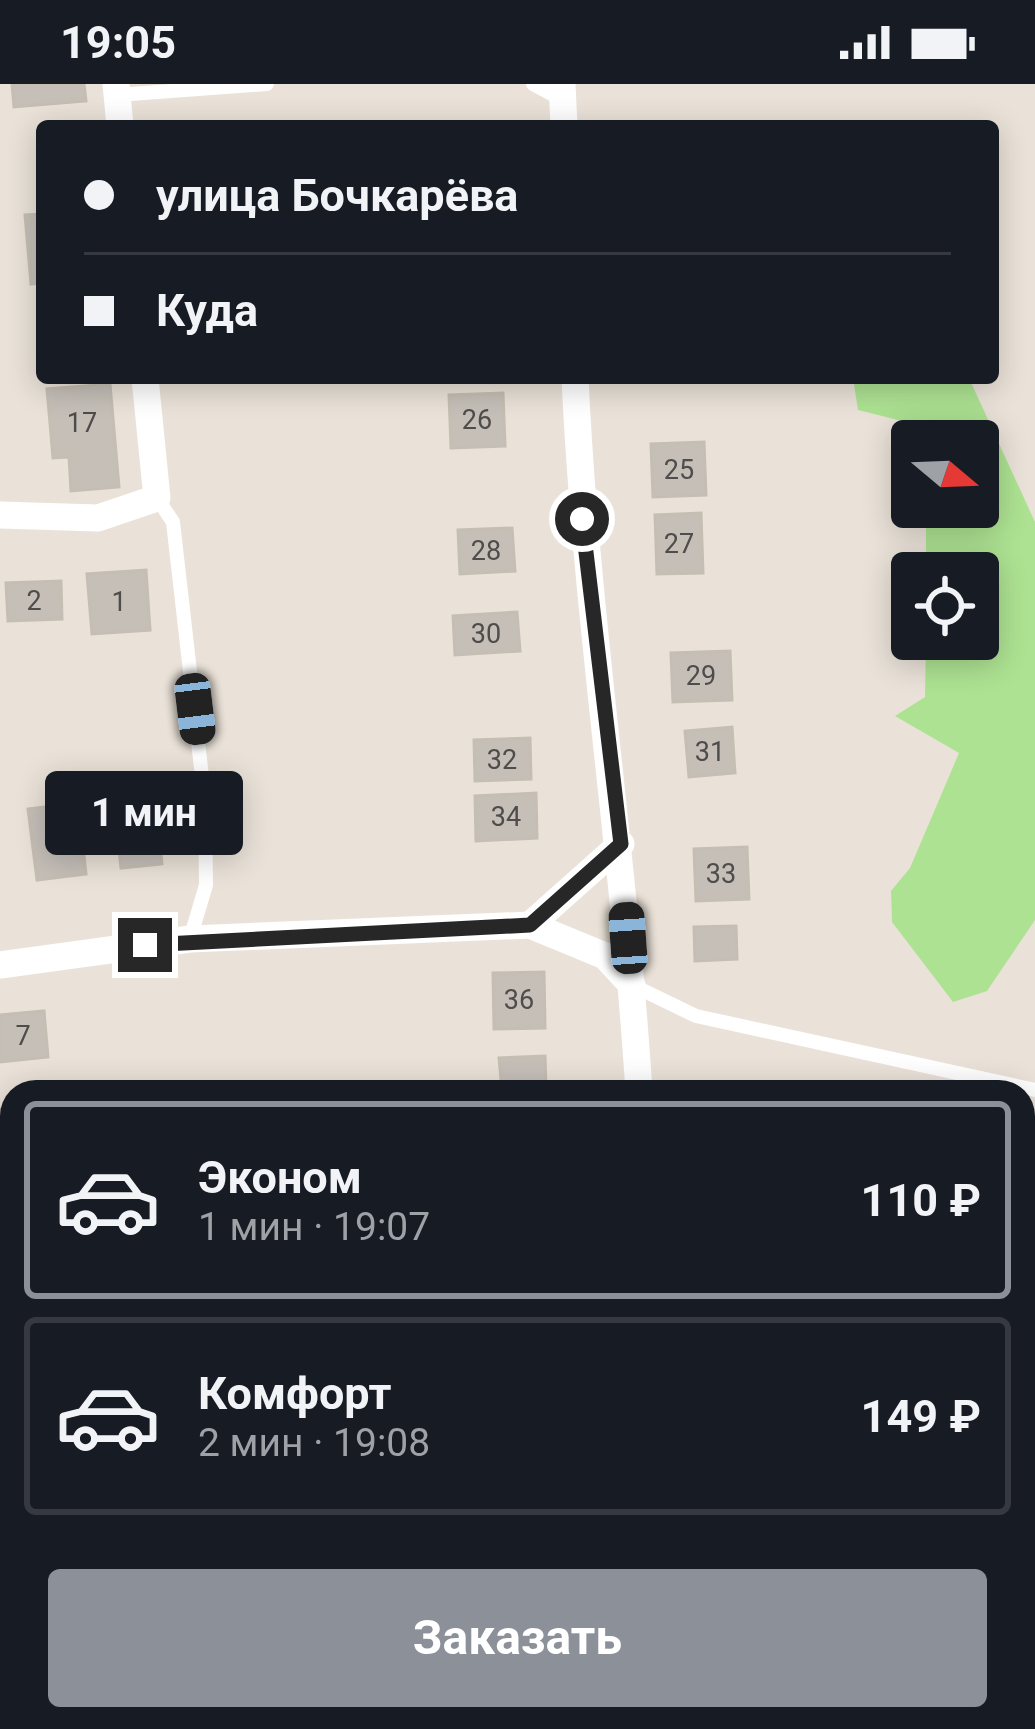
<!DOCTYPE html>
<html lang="ru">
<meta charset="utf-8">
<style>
body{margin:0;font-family:Roboto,sans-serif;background:#242831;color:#f1f3f6;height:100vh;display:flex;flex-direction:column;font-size:45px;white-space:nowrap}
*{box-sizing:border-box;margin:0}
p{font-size:39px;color:#9ea1a6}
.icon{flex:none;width:66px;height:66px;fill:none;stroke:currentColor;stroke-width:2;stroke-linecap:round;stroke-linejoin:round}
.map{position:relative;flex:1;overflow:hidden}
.sheet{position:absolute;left:0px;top:996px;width:1035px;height:651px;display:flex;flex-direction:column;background:#171b24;border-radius:36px 36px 0 0;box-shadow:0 6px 30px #0003}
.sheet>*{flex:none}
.top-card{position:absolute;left:36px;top:36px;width:963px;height:264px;border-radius:12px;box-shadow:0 6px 30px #0003;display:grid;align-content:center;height:264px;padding:0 48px;background:#171b24}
.needle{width:78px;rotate:109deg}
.controls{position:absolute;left:891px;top:336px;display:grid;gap:24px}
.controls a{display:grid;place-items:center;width:108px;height:108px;border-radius:12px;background:#171b24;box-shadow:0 6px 30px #0003;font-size:60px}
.end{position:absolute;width:54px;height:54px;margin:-27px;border:15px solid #272727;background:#fff;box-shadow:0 0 0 6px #fff}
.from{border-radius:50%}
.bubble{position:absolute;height:84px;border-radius:12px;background:#171b24;box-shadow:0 6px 30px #0003;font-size:39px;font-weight:700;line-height:84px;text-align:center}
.car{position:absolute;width:36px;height:72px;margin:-36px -18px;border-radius:15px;box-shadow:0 0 9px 3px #0007;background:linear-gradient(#222 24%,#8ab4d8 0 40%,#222 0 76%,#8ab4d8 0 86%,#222 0)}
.top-card b{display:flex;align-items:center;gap:42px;height:114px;font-size:45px}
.top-card b+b{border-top:3px solid #363941}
.top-card i{width:30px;height:30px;background:#f1f3f6}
ul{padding:21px 0 0;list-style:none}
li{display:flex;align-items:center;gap:36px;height:198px;margin:0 24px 18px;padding:0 24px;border:6px solid #363941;border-radius:12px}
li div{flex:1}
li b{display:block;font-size:45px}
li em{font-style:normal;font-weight:700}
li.current{border-color:#8c9099}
li>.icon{width:108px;height:108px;stroke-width:1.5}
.cta{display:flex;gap:24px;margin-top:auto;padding:24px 48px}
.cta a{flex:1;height:138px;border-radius:12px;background:#8c9099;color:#fff;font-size:48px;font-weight:700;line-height:138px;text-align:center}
.status{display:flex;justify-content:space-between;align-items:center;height:84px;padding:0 60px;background:#171b24;direction:ltr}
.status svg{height:33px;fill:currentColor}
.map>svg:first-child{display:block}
</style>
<div class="status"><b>19:05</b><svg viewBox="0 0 49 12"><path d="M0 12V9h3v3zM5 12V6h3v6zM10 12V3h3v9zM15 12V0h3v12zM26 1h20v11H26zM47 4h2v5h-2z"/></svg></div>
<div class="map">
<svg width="1035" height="1645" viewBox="0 0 1035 1645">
<rect width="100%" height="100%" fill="#eae2d8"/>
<path fill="#ade292" d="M853,294h116l66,144v398l-48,71 -34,11 -61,-80 -1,-31 19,-23 49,-115 -64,-37 30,-19 1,-58h52v-66h-52v-66h52v-66h-51l-1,-14 -68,-17z
M0,1476l12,14v145h118l6,10h-136z"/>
<path fill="#c5bfb8" stroke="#c5beb2" stroke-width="3" d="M12,0h72l2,17 -72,6z
M42,130v69l-11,1 -6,-69z
M110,300l9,103 -48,4 -2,-34 -16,1 -6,-69z
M503,309l2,53 -54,2 -2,-53z
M704,358l2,53 -53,2 -2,-53z
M701,429l2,60 -46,1 -2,-59z
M512,444l3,43 -55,3 -2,-44z
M146,486l4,60 -58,4 -5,-60z
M61,497l1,38 -54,2 -2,-38z
M517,528l3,39 -65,4 -2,-39z
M730,567l2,49 -59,2 -2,-49z
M732,643l3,46 -46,4 -4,-46z
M530,654l1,41 -56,2 -1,-41z
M536,709l1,45 -61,3 -1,-45z
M78,719l8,71 -49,6 -9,-71z
M158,742l4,38 -41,4 -4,-37z
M747,763l2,52 -53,2 -2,-52z
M736,842l1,33 -42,2 -1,-34z
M544,888l1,56 -51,1 -1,-56z
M44,927l4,46 -48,5v-47z
M545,972l1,31 -44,3 -3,-32z
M12,1024v42l-12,1v-42z
M12,1148v46l-5,1 -7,-45z
M238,1635h51l1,10h-51z"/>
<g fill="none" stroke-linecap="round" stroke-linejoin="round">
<path stroke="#fff" stroke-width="14" d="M533,0l30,16
M117,11l150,-11
M157,414l16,24 32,281 1,82 -16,54
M632,901l64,31 339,74"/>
<path stroke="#fff" stroke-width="27" d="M116,0l4,42
M562,0l2,42
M575,294c11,239 49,475 64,714
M0,431l98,3 59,-20 -12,-120
M530,841l75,31 27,29
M0,881l190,-26 340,-14 91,-81
M0,1391l12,39
M106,1635l11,10
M700,1635l1,10"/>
</g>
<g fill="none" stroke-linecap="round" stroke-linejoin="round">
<path stroke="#272727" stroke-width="15" d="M145,861l385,-20 91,-81 -39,-325"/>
</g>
<g text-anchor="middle" stroke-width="9" stroke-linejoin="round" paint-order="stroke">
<g font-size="27" fill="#4e4d4b">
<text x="477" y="345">26</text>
<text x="82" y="348">17</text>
<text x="679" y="395">25</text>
<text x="679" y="469">27</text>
<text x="486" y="476">28</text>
<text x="34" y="526">2</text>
<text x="119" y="527">1</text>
<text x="486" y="559">30</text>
<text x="701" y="601">29</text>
<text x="710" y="677">31</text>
<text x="502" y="685">32</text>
<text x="506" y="742">34</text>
<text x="721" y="799">33</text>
<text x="519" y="925">36</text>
<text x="23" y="961">7</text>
</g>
</g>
</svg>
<div class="controls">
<a><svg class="needle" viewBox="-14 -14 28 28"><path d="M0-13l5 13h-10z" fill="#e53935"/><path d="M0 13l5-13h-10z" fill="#9ea1a6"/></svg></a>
<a><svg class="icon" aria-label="locate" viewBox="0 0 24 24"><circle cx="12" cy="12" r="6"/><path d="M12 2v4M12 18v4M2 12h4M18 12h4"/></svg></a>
</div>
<i class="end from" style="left:582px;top:435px"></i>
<i class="end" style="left:145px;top:861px"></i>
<div class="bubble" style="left:45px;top:687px;width:198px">1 мин</div>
<i class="car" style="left:195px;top:625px;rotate:173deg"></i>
<i class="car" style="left:628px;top:854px;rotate:356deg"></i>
<div class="top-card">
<b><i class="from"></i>улица Бочкарёва</b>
<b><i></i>Куда</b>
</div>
<section class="sheet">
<ul>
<li class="current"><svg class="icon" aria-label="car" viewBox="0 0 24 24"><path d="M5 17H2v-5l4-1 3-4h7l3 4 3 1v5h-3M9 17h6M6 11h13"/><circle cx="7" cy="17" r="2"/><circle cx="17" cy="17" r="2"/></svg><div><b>Эконом</b><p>1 мин · 19:07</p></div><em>110 ₽</em></li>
<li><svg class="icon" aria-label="car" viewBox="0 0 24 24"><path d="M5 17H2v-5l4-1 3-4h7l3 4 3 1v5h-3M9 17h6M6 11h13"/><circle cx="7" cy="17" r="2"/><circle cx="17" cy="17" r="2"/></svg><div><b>Комфорт</b><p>2 мин · 19:08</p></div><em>149 ₽</em></li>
</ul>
<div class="cta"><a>Заказать</a></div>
</section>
</div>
